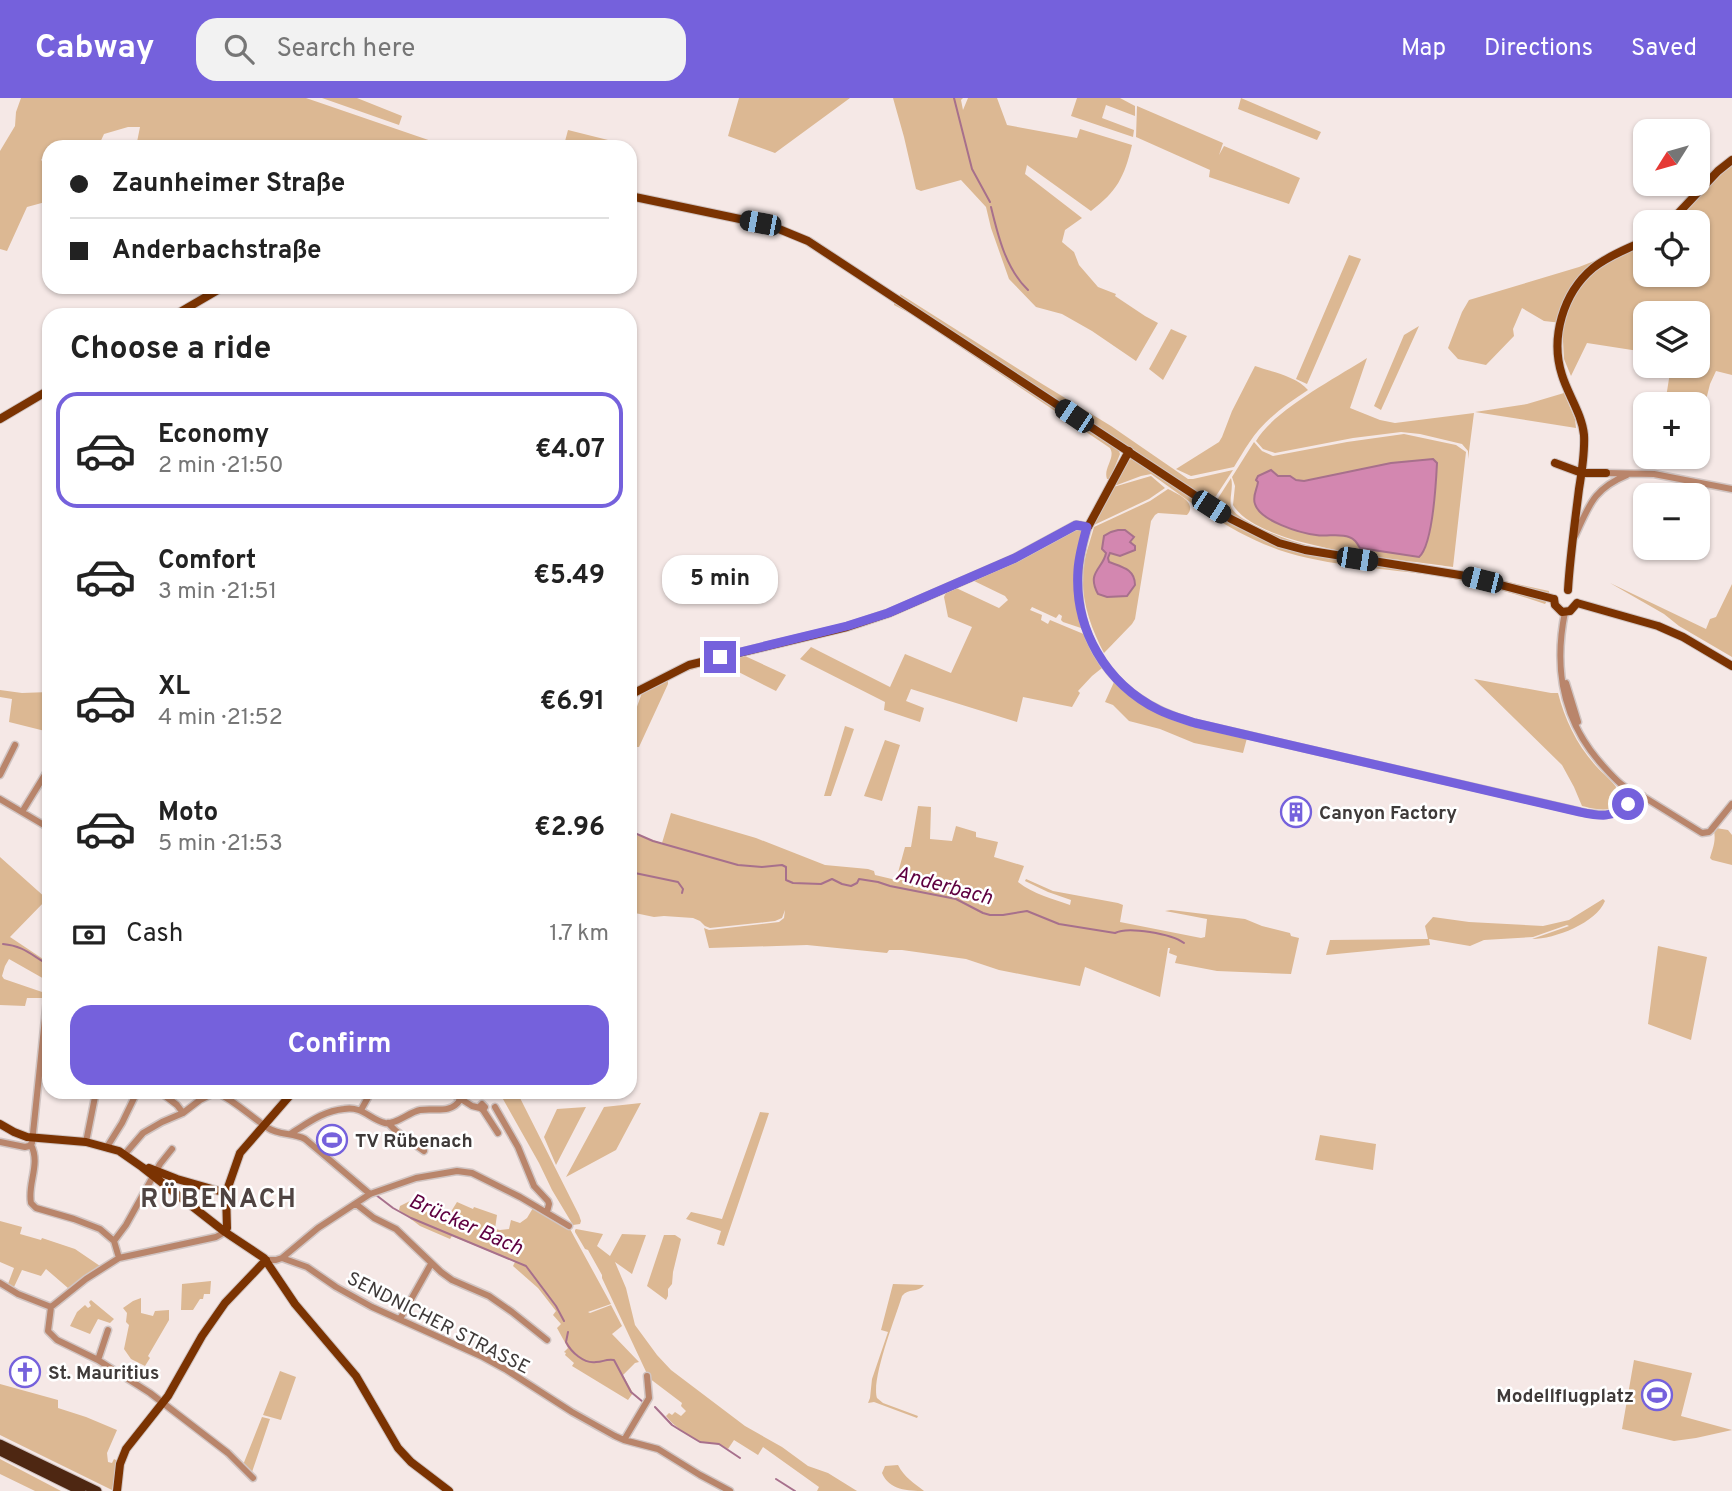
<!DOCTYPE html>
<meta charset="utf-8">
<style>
body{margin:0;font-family:Overpass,sans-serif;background:#f2f2f2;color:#222;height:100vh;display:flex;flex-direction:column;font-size:26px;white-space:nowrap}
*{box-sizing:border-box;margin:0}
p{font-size:23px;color:#767676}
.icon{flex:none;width:38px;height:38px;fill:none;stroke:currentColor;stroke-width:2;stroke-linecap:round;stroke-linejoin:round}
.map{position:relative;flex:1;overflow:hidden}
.drawer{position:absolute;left:42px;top:210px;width:595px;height:791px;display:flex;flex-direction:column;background:#fff;border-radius:21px;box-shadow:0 2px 5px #0004}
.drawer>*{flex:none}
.banner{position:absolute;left:42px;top:42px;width:595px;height:154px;border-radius:21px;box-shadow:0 2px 5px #0004;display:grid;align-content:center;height:154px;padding:0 28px;background:#fff}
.needle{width:46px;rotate:233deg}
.fabs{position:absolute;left:1633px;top:21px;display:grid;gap:14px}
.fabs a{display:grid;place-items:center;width:77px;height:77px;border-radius:14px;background:#fff;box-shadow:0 2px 5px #0004;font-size:35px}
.end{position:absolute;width:32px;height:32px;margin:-16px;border:9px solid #7561dc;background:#fff;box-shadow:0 0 0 4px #fff}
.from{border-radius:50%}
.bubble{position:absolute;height:49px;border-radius:21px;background:#fff;box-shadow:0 2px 5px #0004;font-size:23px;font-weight:700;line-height:49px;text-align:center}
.car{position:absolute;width:21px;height:42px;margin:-21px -10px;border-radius:9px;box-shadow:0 0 5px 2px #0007;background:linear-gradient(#222 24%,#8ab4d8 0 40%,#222 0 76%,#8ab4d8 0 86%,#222 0)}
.banner b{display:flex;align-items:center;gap:24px;height:66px;font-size:26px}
.banner b+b{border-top:2px solid #e0e0e0}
.banner i{width:18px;height:18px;background:#222}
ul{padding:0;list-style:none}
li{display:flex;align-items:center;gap:21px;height:116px;margin:0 14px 10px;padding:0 14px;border:4px solid transparent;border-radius:21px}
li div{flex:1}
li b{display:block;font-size:26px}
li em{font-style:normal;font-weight:700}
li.selected{border-color:#7561dc}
li>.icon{width:63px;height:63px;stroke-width:1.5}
h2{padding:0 28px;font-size:32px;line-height:84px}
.pay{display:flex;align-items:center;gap:18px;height:77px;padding:0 28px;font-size:26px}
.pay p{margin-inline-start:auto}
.cta{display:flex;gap:14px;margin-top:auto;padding:14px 28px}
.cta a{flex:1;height:80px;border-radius:21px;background:#7561dc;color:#fff;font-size:28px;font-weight:700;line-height:80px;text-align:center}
header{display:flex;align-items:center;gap:42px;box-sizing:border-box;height:98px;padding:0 35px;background:#7561dc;color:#fff}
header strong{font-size:33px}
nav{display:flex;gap:38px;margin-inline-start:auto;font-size:24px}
.search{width:490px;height:63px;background:#f2f2f2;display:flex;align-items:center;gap:18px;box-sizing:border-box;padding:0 24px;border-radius:21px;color:#767676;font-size:26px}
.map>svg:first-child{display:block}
</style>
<header>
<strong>Cabway</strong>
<div class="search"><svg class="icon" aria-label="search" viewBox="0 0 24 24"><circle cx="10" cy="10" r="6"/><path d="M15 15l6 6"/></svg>Search here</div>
<nav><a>Map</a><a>Directions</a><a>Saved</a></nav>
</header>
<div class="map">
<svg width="1732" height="1393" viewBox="0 0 1732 1393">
<rect width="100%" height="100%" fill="#f5e8e6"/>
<path fill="#dcb893" d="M21,0h285l137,47v2h-307l4,-20h-12l-24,7 -6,13h-49l-8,13 8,7v34l-22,6 -20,44 -7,-2v-98l15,-25 1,-14z
M322,0h35l45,18 -3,9z
M739,0h111l-75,55 -47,-17z
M893,0h70l-2,2 2,10 5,-12h29l10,27 70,13 3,-9 52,16c-8,33 -15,46 -41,66l-64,-46 -2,9 57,44 -17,12 -3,12 12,10 5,13 19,22 18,7 -1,2 30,20 13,7 -22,38 -44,-30 -30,-17 -26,-7 -27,-28 -18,-51 -5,-21 -25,-27 -40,11 -5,-2 -12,-52z
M1077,0h43l15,8v10l-29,-11 -4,13 32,12 -1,7 -62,-21z
M1241,0l80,34 -4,8 -79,-31z
M1137,8l86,37 -4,12 5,-9 76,32 -11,26 -80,-27 1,-7 -74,-33z
M568,32l60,15 -1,2h-55l-8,-2z
M1732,67v210l-16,-4 -6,13 -12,48v-28h-33l6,-38h27v-53h-53v39l-58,-9 -16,33 -7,-17 -2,-36 -18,-2 -22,-13 -9,21 1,7 -28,29 -28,-6 -10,-11 14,-36 7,-12 110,-33 66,-26v34h53v-53h-24l42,-45z
M1349,157l12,4 -54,125 -11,-5z
M900,196l139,88 72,44 77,53h5l40,-9 -17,26 -5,5 -310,-203z
M894,204l224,146 2,6 -10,25h-3c-4,-11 9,-21 3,-31l-199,-134 -17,-9z
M1419,228l-38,84 -7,-4 30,-71z
M1171,231l16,7 -24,44 -14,-11z
M1367,260l-17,50 30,12 15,3 79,-10 -6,46v-8l-6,-7 -42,-10 -19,-2 -48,6 -78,15 -12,-4 -7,-8c18,-31 80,-63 111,-83z
M1255,268c17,6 41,10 53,24 -23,15 -44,30 -59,53 -5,7 -10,16 -15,24l-43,9 -15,-7 43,-27 3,-5 10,-26z
M1564,295l11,26 1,9 -101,-16 52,-8z
M1404,336l52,11 10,7 -13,115c-50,-8 -193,-18 -220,-62l2,-19 -3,-9 22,-35 8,9 11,5 74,-14z
M1131,361h4l73,49 -2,3 -2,1 -53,-38 -10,2 -24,9 -3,-1 14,-23z
M1151,378l14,12 -16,11 -55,26h-2l18,-37z
M1231,380c3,10 -3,23 1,31 5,7 15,12 22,16 61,32 134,32 201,45 32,5 62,15 94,21v2l-215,-39 -62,-16 -57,-31v-4z
M1168,391c10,5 30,14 19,26l-29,-2 -3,2 -4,6 -16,98 -3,5 -28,29c-13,-25 -23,-52 -21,-81 1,-15 7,-30 11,-45l56,-26z
M1211,411l39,24 27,11 194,36 76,21 -2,3c-35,-12 -71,-22 -108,-28 -52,-8 -107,-9 -158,-26 -25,-9 -49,-22 -71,-36z
M1075,430l7,1 1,2c-1,9 -4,18 -5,27 -4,25 -1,47 6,71l-21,-7 -2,-2 1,-4 -3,-2 -3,4 -24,-11 -2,3 12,5 -1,5 7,4 2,-4 36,15 16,33 -10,8 -14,15 2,2 -8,14 -49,-10 -6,25 -106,-33 -5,12 18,7 -4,14 -36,-12 1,-8 -85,-43 11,-12 79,40 15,-33 46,19 21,-46 -24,-10 -4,-20 3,-7 7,-3 45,21 9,-8 -3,-4 -33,-16z
M1610,485l96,46 4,-10 6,-2 16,-33v73l-53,-31 -15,-12z
M743,556l2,2 41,19 -10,16 -57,-29 -35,10 -16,7v5l-29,63h-9v-21l13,-36 44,-22z
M1474,581l77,14h7c7,27 19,52 38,73 7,8 24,20 24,31 -1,18 -27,12 -38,9l-8,-19 -12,-22z
M1114,584c6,7 13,12 21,17 36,23 72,29 112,39l-4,15 -49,-10 -34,-14 -31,-8 -16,-16 -8,-3z
M0,592l22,3 27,-1v40l-40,-10 3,-23 -12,-2z
M845,628l9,3 -23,67h-7z
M885,642l15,5 -18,56 -18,-5z
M918,708l13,1 -1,32 22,2 4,-15 20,6v5l22,5 -4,15 30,9 -6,16c15,12 35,17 52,23l1,-5 -23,-8 -23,-11 1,-2 27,12 65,12 5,2 -3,17 81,16 4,-1 2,-18 -42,-8 6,-1 74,9 17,7 28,7 1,3 8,2 -8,36 -74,-3 -42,-8 2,-7 -8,-3 1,-5h-2l-8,49 -75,-30 -5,19 -81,-16 -33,-11 -64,-9h-13l-2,3 -80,-8 -98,3 -5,-20 5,2 70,-8 5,-4 1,-8 -3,8 -7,3 -65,7 -5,-2 -5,-5 -7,-3 -29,-2 -10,1 -24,-5v-79l32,10 9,-30 85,25 69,27 43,4 6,2 1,4 21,5 9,-33h6z
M1716,730l12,2 4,5v30l-20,-5 -2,-2c3,-10 6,-17 4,-27z
M0,759l47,42 -37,38 39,26 -3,17 -37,-21 -4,7 -3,10 2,3 41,14 -1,5h-17l-2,8 -25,-1z
M1603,801l2,2c-9,22 -50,38 -73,38l37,-13 -2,-1 -34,12 -49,3 -14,6 -41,-7 1,6 -104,10 4,-15 98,-1 -3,-13 8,-9 36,5 74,4 26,-6z
M1658,848l49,11 -16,83 -43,-16z
M499,994h18l62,123 2,6 -1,3 -7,1 -21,-35 -13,-27z
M641,1005l-25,47 -50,27 38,-70z
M586,1009l-30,58 -12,-28 13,-28z
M760,1014l9,1 -45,133 -7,-2 4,-13 -35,-12 5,-7 31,7z
M1320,1037l56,9 -3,26 -58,-10z
M412,1102l8,8 24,15 13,-21 16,7 1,-2 23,8 -2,14 5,1 9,-1 2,-9 9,3 7,-5 6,-10 37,21 41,75 -23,8 2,1 21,-8 11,21 -10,8 27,28 -4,1 -12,12 10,18 -5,7 -56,-34 2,-3 -9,-8 1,-2 -2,-1 4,-4 -11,-20 4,-4 -8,-9 3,-4 -18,-23 -25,-22 2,-4 -63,-26 -2,3 -30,-13 -21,-16 1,-4z
M0,1123l22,6 -2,7 21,6 1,-2 33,11 25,17 -32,22 -22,-19 -5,7 -19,-6 -8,17 -6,-3 6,-16 -14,-6z
M576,1131l27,5 -6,12 13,10 12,-22 24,1 -14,39 -17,-12 11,26 9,37 22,30 14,15 74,56 37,21 26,19 20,7 29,18h-40l2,-4 -56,-40 -5,8 -24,-15 -6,9c-11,-7 -18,-5 -29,-8 -11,-4 -26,-16 -33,-25l3,-3 3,2 3,-3 6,4 5,-5 -5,-5 1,-3 -33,-25 -47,-100v-3l-14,-25 -3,-1 -10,-17v-2z
M664,1137h11l6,4 -8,33 -1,12 -4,5v7l-2,4 -19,-14z
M211,1183l-1,13h-6l-1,5h-3l-7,11h-12l1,-26z
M893,1186l31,1c-6,8 -16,3 -22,11 -7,23 -31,83 -25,102l6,5 35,13 -1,2 -43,-16 -6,1 2,-5 2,-19 16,-47 -7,-2z
M141,1200v15l12,3 2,-5 14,-1v10l-21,36 2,2 -5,8 -14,-7 -7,-10 5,-24 -3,-3 1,-9 -4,-5 10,-7z
M91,1202l23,19 -4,4 -12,-4 -8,15 -20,-8 7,-14 8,-7 3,3 3,-2 -2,-4z
M1634,1262l58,13 -11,43 51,14 -36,8 -22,3 -52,-12z
M280,1273l16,6 -15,43 -18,-5z
M0,1286l58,16v8l28,9 31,13 -10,23 1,9 4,1 2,-4 4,2 -6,29 -112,-55z
M262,1319l8,2 -19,56 -8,-10z
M0,1361l61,32h-26l-35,-17z
M898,1367c6,12 16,18 26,26 -16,0 -35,-1 -42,-18l3,-7z"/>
<path fill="#d387b0" stroke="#a7708c" stroke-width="2" d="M1433,361l4,4c-1,20 -4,82 -18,94l-59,-9c-3,-5 -5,-9 -11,-11 -10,-4 -23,0 -33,-2 -16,-2 -56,-14 -61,-31 -3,-8 2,-14 3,-22l-2,-2 2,-4 13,-6 7,6h12l6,4 8,1 87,-18z
M1118,432h7l9,7 -4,5 5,4v4l-15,6 -10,-3 -2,5 1,4c13,5 26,7 26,23l-8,11 -20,1 -9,-3c-12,-22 5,-25 8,-41l-4,-4 2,-13 7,-4z"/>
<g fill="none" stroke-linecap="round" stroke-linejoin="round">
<path stroke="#a7708c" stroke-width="2" d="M954,0l18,71 18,33
M991,109c7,29 15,62 37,83
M630,733l23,10 85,24 24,2 20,-2 4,2v13l7,3 28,1 11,-5 10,5 9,2 6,-3 2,-4 19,3 12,4 66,13 27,14 7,2h13l24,-4 32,13 56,9c13,-7 57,1 69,10
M630,774l48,10 5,7 -1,4
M3,846c21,2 28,11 46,21
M376,1097l17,13 18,10 115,48 30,40 8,15
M568,1234l-2,10c5,10 18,22 30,20 8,0 8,-3 18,-2l17,32 12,10
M655,1309l17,18 8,5 20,12 19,2 21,14
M776,1381l19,12"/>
<g stroke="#d1c5c3" stroke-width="9">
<path id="minor" d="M1606,375l48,1 78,15
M1088,429c-29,94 13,170 107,196l391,90c21,3 44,2 57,-17
M1575,438c14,-30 18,-47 52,-61
M1565,514c-12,59 -2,111 40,156 9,10 21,23 34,26l63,39 7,-1 2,-2 21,-26
M1566,585l12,39
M0,677l15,-30
M1622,687l4,11 -3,13
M0,701l49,29
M22,714l27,-44
M160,994l17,13 6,8
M216,994c19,9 34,24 52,36 10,7 26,5 37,11l65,55
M450,994l22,14 8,2
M482,1006l3,3 -2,3 -4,-3z
M495,1009l23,40 16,39 14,15 1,3 -2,8
M361,1012l10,-18
M483,1012l15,23
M388,1025l8,8 28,20
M290,1036c18,-11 33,-23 54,-25 19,-3 25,10 41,14 11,2 24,-11 35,-13 15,-2 31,4 40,-10
M0,1044l25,5 4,-1 3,-3 17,-163
M86,1044l10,-50
M31,1047c10,19 -4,39 0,58l5,5 38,11 26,10 14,12 5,17
M107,1049l15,-24 15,-31
M125,1056l18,-21 19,-11 21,-9 17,-13 16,-8
M356,1106l18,14 22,11 45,43 11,8 37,16 23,16 35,28
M225,1134l-9,5 -97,21 -33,21 -35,28 -3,24 9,9 41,20 52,33 78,60 25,25
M114,1143l12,-16 34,-61 12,-15
M282,1160l25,9 29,20 36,20 111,50 22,12 67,43 43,24 9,4 34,9 42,26 30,16
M266,1162h10l6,-2 36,-30 52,-34 46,-16 41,-7 15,2 48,24 49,29
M0,1185l18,11 33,13
M400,1221l31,-55
M98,1262l10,-30
M624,1342l25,-42 -2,-22"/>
</g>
<g stroke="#d1c5c3" stroke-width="10">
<path id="major" d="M630,98l129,27 15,4 34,14 423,278 48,24 26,7 161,26 88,23
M1670,124l48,-51 14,-11
M175,217l48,-28
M0,321l49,-29
M1555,365l27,10h24
M1568,492c2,-34 7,-68 11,-101 3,-18 6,-36 5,-54 -2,-21 -16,-40 -22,-60 -12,-37 1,-82 31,-107 16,-13 35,-19 52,-28
M1554,501l1,6 7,7 8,-1 7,-8
M1577,505l81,23 25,11 49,29
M630,597l59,-30 158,-38 42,-14 126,-55 61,-33 12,2 41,-76
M0,1026l14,8 13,5 59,5 33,9 23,16 83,65 39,26 31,46 61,72 42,72 13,14 38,29
M149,1070l28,11 49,14
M225,1134l2,-4 -1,-35 14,-40 53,-61
M117,1393l3,-27 6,-15 42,-53 34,-60 23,-33 41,-43"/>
</g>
<g stroke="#d1c5c3" stroke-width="11">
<path id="highway" d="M0,1346l97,47
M0,1353l81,40"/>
</g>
<use href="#minor" stroke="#b9856b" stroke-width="6"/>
<use href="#major" stroke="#7b3302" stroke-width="8"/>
<use href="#highway" stroke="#4e2712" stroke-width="9"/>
</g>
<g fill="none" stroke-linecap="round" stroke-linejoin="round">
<path stroke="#7561dc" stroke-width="9" d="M720,559l127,-31 41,-13 127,-55 61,-33 11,2c-4,14 -8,28 -9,43 -4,59 28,114 81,140 12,6 24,9 36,13l385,89c19,4 33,7 48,-8"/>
</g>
<defs>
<g id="building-ring" transform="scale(1.575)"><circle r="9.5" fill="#fff" stroke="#7561dc" stroke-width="1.5"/><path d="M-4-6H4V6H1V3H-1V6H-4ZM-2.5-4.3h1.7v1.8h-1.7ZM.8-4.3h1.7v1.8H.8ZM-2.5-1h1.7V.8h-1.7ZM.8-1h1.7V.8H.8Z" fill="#7561dc"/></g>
<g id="stadium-ring" transform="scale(1.575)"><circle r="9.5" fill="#fff" stroke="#7561dc" stroke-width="1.5"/><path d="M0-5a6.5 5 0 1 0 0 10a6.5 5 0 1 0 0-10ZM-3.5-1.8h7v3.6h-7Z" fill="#7561dc"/></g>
<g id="church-ring" transform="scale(1.575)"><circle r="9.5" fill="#fff" stroke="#7561dc" stroke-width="1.5"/><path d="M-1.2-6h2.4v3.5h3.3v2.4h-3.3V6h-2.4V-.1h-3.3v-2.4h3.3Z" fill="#7561dc"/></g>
</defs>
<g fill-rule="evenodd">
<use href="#building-ring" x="1296" y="714"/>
<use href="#stadium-ring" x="332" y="1042"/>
<use href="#church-ring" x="25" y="1274"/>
<use href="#stadium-ring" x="1657" y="1297"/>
</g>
<g text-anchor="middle" stroke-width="5" stroke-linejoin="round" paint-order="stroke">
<g font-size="19" font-weight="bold" fill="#3f3a39" stroke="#fff" text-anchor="start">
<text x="1319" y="721">Canyon Factory</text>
<text x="355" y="1049">TV Rübenach</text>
<text x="48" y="1281">St. Mauritius</text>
<text x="1634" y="1304" text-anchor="end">Modellflugplatz</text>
</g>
<g font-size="19" fill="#3f3a39" stroke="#fff">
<text transform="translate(439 1224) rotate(27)" y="7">SENDNICHER STRASSE</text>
</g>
<g font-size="21" font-style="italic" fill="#5e0040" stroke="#fff">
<text transform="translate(944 787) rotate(15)" y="7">Anderbach</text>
<text transform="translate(466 1126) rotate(24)" y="7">Brücker Bach</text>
</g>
<g font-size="26" font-weight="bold" letter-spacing="2" fill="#4f4442" stroke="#fff">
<text x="219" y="1109">RÜBENACH</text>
</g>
</g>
</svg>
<div class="fabs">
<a><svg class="needle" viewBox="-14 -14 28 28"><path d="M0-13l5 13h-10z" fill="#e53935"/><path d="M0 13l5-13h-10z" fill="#767676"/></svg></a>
<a><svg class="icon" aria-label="locate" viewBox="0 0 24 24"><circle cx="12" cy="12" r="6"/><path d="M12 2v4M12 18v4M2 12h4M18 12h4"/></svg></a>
<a><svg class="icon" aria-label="layers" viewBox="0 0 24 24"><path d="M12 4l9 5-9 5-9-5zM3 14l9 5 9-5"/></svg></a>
<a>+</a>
<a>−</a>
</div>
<i class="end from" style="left:1628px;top:706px"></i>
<i class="end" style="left:720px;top:559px"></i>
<div class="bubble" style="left:662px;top:457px;width:116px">5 min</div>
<i class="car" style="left:760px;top:125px;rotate:281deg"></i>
<i class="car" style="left:1074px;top:318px;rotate:304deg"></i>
<i class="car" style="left:1211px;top:409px;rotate:123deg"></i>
<i class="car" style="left:1357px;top:461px;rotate:99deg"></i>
<i class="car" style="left:1482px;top:482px;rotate:284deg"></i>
<div class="banner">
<b><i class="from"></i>Zaunheimer Straße</b>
<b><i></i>Anderbachstraße</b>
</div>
<section class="drawer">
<h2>Choose a ride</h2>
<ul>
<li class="selected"><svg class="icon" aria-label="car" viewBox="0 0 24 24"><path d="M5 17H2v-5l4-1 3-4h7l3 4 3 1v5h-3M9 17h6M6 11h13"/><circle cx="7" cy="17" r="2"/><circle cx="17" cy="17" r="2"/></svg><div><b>Economy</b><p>2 min · 21:50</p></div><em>€4.07</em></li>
<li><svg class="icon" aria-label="car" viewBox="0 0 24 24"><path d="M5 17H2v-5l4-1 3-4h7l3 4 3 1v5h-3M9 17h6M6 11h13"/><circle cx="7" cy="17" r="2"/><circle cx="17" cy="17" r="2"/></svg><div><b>Comfort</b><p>3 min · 21:51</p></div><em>€5.49</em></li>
<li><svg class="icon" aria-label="car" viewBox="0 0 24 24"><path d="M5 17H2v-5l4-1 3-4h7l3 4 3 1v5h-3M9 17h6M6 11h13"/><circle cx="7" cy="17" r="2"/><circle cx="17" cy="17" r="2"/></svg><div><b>XL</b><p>4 min · 21:52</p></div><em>€6.91</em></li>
<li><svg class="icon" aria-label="car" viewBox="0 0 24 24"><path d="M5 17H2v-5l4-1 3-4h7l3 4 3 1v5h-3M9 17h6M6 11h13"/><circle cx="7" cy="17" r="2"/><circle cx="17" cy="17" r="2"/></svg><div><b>Moto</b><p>5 min · 21:53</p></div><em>€2.96</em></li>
</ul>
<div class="pay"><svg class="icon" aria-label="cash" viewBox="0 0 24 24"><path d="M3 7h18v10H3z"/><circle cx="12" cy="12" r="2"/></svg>Cash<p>1.7 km</p></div>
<div class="cta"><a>Confirm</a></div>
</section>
</div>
